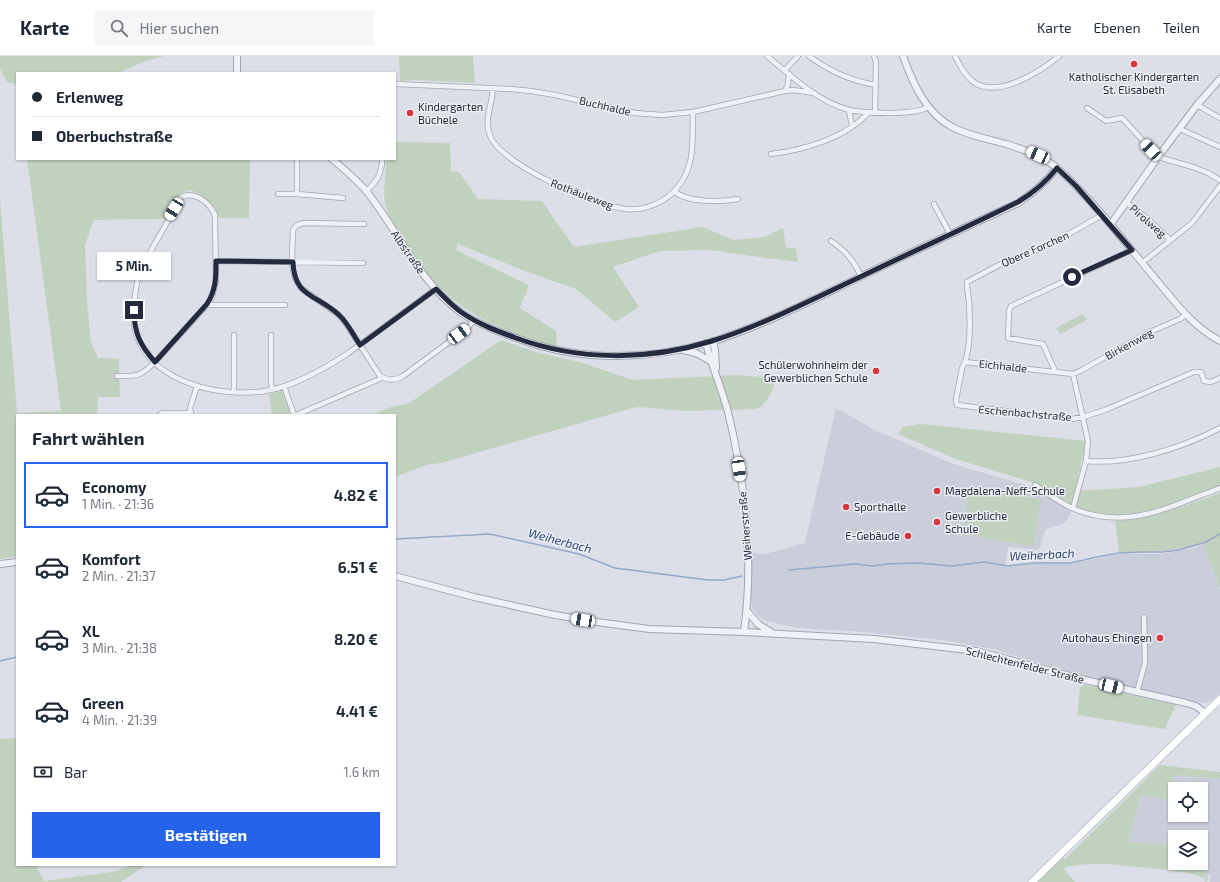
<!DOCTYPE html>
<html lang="de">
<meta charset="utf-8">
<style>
body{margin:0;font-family:"Exo 2",sans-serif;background:#f6f6f7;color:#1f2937;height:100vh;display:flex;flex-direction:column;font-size:15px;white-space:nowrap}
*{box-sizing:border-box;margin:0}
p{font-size:13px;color:#747a83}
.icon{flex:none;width:22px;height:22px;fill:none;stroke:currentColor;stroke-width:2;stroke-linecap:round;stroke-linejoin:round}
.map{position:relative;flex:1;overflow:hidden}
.drawer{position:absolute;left:16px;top:358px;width:380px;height:452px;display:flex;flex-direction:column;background:#fff;border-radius:0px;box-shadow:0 1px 3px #0004}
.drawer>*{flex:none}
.hud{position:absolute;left:16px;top:16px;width:380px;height:88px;border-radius:0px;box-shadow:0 1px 3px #0004;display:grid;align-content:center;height:88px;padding:0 16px;background:#fff}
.fabs{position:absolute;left:1168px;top:726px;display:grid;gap:8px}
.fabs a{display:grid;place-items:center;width:40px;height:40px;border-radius:0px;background:#fff;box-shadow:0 1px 3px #0004;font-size:20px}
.end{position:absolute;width:18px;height:18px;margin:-9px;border:5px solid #252b3f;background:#fff;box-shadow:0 0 0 2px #fff}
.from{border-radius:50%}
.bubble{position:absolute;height:28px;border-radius:0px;background:#fff;box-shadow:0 1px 3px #0004;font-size:13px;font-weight:700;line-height:28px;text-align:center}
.car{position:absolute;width:12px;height:24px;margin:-12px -6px;border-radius:5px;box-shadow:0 0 3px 1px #0007;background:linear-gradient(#fff 24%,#345 0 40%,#fff 0 76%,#345 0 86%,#fff 0)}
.hud b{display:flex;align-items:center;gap:14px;height:38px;font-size:15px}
.hud b+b{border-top:1px solid #e0e1e3}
.hud i{width:10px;height:10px;background:#1f2937}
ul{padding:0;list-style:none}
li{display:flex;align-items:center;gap:12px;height:66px;margin:0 8px 6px;padding:0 8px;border:2px solid transparent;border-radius:0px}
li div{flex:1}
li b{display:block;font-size:15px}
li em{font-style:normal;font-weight:700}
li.current{border-color:#2563eb}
li>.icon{width:36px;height:36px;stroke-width:1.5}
h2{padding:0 16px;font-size:18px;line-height:48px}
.pay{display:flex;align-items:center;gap:10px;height:44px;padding:0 16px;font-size:15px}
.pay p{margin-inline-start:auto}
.button{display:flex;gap:8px;margin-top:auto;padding:8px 16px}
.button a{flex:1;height:46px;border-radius:0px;background:#2563eb;color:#fff;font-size:16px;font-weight:700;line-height:46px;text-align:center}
header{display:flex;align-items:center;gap:24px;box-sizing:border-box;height:56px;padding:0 20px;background:#fff;border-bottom:1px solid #e0e1e3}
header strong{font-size:19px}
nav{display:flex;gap:22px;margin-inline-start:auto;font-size:14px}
.search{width:280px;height:36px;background:#f6f6f7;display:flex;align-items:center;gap:10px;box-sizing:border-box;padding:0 14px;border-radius:0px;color:#747a83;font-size:15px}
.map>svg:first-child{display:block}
</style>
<header>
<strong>Karte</strong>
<div class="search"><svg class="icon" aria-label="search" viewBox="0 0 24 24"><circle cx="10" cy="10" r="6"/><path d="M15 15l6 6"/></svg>Hier suchen</div>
<nav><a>Karte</a><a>Ebenen</a><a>Teilen</a></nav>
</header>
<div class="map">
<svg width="1220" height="826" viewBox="0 0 1220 826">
<rect width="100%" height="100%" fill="#dcdfe8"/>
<path fill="#caceda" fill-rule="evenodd" d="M836,352l37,21 80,35 79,23 40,23 -4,9 -7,6 -13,3 -3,2 -5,18 -3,2 -29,-3 -3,20 29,-3h38l47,-10h44l32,-6 9,-5 16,48v102l-7,7 -7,3 -9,-1 -109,-25 -99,-29 -47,-8 -79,-8 -67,-4 -33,-8 -6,-5 -4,-6 -2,-11 -1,-45 15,1 37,-10 3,-2z
M1174,719l46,4v103h-10l1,-8 -6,4 2,-8 -17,-3 -1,-4h12v-26h-26v8l-47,-3 13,-47zM1175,733h26v26h-26z"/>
<path fill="#c0d2bd" d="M0,0h164l-21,6 -23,10v1h-103v11l-10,-2 -7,-13z
M399,0h74l2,27 -59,-3 -16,1z
M395,86l55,1 1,28 8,1 19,27 64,2 32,46 128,-20 32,13 31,-3 18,-9 3,19 10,2 2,13 -89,-12 -49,1 -47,16 26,40 -24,15 -39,-33 -51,-18 -67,-27 -2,6 73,35 -9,23 36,23 1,17c-56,-18 -97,-33 -135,-80 -7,-8 -12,-19 -18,-29 -5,-8 -16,-22 -18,-31 -4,-17 0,-33 0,-49h9z
M27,103h223l-1,59h-30c-3,-14 -16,-23 -29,-28 -18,5 -18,13 -25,29l-71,1 -9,25 2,57 4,40 7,16 21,1 1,38h-22l-1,18h-80v141l-17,3v-360l17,214 44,-2z
M1083,258l4,6 -27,14 -4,-6z
M501,284l38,13 41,9 53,18 83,-4 21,-1 39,3c-4,13 -7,25 -20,31l-71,2 -49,-4 -195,56 -15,2 -31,12v-62h-23l19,-8 17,-3z
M282,335l8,21 -1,3h-17l-3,-21z
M921,368l165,17 -11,50 64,-4 81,-20v19l-73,27 -30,3 -23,-2 -22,-8 -38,-23 -78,-24 -58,-25 5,-7z
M970,431l71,12 -8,47 -71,-12z
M1220,437v94h-1l-16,-45 -24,7 -15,2 -45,2 -4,-32c37,-1 70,-16 105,-28z
M1084,629l92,20 -11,24 -88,-14 3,-28z
M17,682v127h19l8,16 68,-9 20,-7h14l-25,17h-121v-143z
M1160,709l60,7v7l-46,-4 -5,25 -28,-5 -13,47 47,3v18h14l1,4 17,3 -2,7 3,-1 -1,6h-2v-4c-20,-7 -37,-8 -58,-10 -28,-3 -56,-8 -84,0l12,14h-38l26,-25 2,2z"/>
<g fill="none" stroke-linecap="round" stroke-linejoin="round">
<path stroke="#94a8cb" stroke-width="1.5" d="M395,483l95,-5 89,20 36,14 93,12h16l18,-4
M789,514l66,-6 18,2 14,-2 31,-1 34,3 32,-4 24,4 26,-3h37l26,-6 22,-4 22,-1h22l16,-2 27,-8 14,-8
M0,605l17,-4"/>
<g stroke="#a1a5b2" stroke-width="6">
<path id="minor" d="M767,0c24,20 50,45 82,54 15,3 31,3 46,3 11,-1 23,0 33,-6
M809,0c20,15 42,25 67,29
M874,0l2,6 -1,51
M955,0c5,10 10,20 20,27 24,15 65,-11 84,-27
M785,14l13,-14
M395,28l115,5 21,2 24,4 80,18 27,2 31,-3 92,-21 8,-1 21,3
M493,32c-1,18 -10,33 -2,50 14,28 105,68 135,71 19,2 40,-7 51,-21 19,-22 15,-49 16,-76
M785,35l3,-7 1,-10
M1197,49l23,13
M1087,52l19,13 16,-3 36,39 35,10 15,6 12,7
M849,54l3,16
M1180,73l40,18
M771,98c33,-4 75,-16 98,-42
M366,135c11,-9 16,-18 16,-32
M674,135c13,12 47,11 64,8
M278,138h19l46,4
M297,138v-35
M1126,146l22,17 22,21
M934,148l16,30
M1102,159l-47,27 -56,23 -32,17c0,7 1,13 2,19 1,20 2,42 -4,61l108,12 7,-3 70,-39 30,-13 5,-4
M364,168l-60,-1 -7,2 -4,5c0,19 -5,43 8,58l38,27 10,13 31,48c8,5 15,5 23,0l65,-48 6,-8
M831,185c15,10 22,19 30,35
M216,205l147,2
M1142,207l50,-40 28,-37
M207,249h78
M271,279v47l1,7
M965,306l-3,6 -6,32 1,5 115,14 11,-2 22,-7 89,-38h7l3,9 7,1 9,-4
M1055,315l-12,-27 -35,-6 1,-27 2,-5 121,-56
M1073,318l15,67 -2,20 -13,47
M117,320c20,0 23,1 38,-14l52,-57 5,-8 4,-16 -1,-66c-6,-13 -20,-24 -34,-18 -9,17 -19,34 -28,50 -6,12 -14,23 -16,36 -3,17 -6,37 0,54 19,48 88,62 134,53 27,-6 53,-21 76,-36l89,-65
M284,330l10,29
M234,336v-57
M191,358l-1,-6 7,-22
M159,359l3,-2h28
M296,359l86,-37
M1086,405c43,4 96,-13 134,-33
M1035,429c12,8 25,18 39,24 53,22 97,-3 146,-21
M1137,636l8,-29 -1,-46"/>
</g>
<g stroke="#a1a5b2" stroke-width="8">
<path id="tertiary" d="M237,0v17
M903,0c10,28 23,58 51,72 16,8 35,11 52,16 19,6 36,12 51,24 12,10 22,21 32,32 25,27 47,56 70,83 20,24 34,43 61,58
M332,103c12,10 25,21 35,33 32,40 51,88 93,120 19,13 41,21 62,28 61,22 128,20 189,2 51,-16 103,-43 151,-66 52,-25 104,-49 156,-73 15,-10 28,-21 39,-35
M1110,168l3,-3 45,-64 39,-52 23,-26
M713,285l2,9 1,18
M706,287c6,24 16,46 22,69 17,70 26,148 16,220
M683,294l13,3 16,9
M0,508l17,-2
M395,520l79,21 81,18 42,7 52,7 95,3 130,7 102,12 109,29 101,23 10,3 9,7
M747,555l11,13 13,8"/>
</g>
<g stroke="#9ba2b4" stroke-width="8">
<path id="primary" d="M1032,826l188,-183"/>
</g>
<use href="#minor" stroke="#eff1f6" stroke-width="4.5"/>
<use href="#tertiary" stroke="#eff1f6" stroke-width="6"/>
<use href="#primary" stroke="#fff" stroke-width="7"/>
</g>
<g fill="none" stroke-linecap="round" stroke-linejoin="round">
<path stroke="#252b3f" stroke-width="5" d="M134,254c0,23 6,35 21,52l52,-58c9,-14 9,-26 9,-43l77,1c1,36 24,32 46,53 9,8 14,20 21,30l76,-56c8,8 16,17 25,23 17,12 36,19 55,26 63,23 131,23 196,3 49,-15 101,-42 148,-64 52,-25 105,-49 158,-75 15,-9 28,-20 39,-34l19,18 56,64 -60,27"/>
</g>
<g fill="#d9353b" stroke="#eceff5" stroke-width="1.5">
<circle cx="1134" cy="8" r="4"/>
<circle cx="410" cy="57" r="4"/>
<circle cx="876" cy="315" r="4"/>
<circle cx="937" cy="435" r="4"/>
<circle cx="846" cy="451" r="4"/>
<circle cx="937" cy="466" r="4"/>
<circle cx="908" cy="480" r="4"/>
<circle cx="1160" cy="582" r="4"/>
</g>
<g text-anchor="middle" stroke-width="3" stroke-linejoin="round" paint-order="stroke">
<g font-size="11" fill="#252b3f" stroke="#eceff5" text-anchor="start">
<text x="1134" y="25" text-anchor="middle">Katholischer Kindergarten<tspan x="1134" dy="13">St. Elisabeth</tspan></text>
<text x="418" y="55">Kindergarten<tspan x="418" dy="13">Büchele</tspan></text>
<text x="868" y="313" text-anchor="end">Schülerwohnheim der<tspan x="868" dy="13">Gewerblichen Schule</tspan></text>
<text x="945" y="439">Magdalena-Neff-Schule</text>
<text x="854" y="455">Sporthalle</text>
<text x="945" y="464">Gewerbliche<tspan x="945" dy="13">Schule</tspan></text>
<text x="900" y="484" text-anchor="end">E-Gebäude</text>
<text x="1152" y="586" text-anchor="end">Autohaus Ehingen</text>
</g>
<g font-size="11" fill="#252b3f" stroke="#eceff5">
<text transform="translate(605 50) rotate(13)" y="4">Buchhalde</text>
<text transform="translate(582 138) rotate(21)" y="4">Rothäuleweg</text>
<text transform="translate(1148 165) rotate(41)" y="4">Pirolweg</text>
<text transform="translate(1035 193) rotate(-24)" y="4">Obere Forchen</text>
<text transform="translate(408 196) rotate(55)" y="4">Albstraße</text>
<text transform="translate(1129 288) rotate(-29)" y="4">Birkenweg</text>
<text transform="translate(1003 310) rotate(6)" y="4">Eichhalde</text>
<text transform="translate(1025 357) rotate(5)" y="4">Eschenbachstraße</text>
<text transform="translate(745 470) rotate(-95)" y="4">Weiherstraße</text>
<text transform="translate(1025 609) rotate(14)" y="4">Schlechtenfelder Straße</text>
</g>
<g font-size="12" font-style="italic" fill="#2c4476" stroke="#eceff5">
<text transform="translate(560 485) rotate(15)" y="4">Weiherbach</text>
<text transform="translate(1042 499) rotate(-3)" y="4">Weiherbach</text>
</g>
</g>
</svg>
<div class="fabs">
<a><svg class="icon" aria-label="locate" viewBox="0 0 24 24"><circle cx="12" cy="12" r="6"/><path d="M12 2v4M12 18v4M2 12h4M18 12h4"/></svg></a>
<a><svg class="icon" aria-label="layers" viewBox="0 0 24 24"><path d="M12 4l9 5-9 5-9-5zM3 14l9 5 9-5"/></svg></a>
</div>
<i class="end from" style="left:1072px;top:221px"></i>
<i class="end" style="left:134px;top:254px"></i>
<div class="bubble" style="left:97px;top:196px;width:74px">5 Min.</div>
<i class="car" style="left:1151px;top:94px;rotate:317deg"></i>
<i class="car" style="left:1038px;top:99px;rotate:294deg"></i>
<i class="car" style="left:174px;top:153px;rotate:211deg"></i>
<i class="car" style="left:459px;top:278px;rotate:53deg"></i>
<i class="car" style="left:739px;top:413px;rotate:172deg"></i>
<i class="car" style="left:583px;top:564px;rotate:279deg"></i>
<i class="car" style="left:1111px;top:630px;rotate:103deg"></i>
<div class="hud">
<b><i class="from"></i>Erlenweg</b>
<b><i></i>Oberbuchstraße</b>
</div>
<section class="drawer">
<h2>Fahrt wählen</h2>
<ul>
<li class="current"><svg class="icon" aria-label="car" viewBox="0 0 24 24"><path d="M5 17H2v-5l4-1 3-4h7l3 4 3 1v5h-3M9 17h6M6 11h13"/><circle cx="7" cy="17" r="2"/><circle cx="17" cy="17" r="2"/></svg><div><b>Economy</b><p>1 Min. · 21:36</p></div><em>4.82 €</em></li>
<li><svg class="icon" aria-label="car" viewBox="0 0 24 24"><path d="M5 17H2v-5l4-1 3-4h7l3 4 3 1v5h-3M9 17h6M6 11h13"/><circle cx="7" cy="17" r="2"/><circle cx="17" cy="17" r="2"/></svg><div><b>Komfort</b><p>2 Min. · 21:37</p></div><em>6.51 €</em></li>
<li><svg class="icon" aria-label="car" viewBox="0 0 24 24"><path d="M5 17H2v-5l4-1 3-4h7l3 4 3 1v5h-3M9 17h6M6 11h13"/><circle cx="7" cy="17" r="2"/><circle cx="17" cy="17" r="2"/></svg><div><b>XL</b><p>3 Min. · 21:38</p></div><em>8.20 €</em></li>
<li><svg class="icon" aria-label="car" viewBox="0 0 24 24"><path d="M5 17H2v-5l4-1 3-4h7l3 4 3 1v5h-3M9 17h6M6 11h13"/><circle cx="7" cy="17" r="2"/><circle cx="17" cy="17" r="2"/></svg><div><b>Green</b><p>4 Min. · 21:39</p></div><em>4.41 €</em></li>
</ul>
<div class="pay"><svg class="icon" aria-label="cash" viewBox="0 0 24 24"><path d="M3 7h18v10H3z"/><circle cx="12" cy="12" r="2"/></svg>Bar<p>1.6 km</p></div>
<div class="button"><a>Bestätigen</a></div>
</section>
</div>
